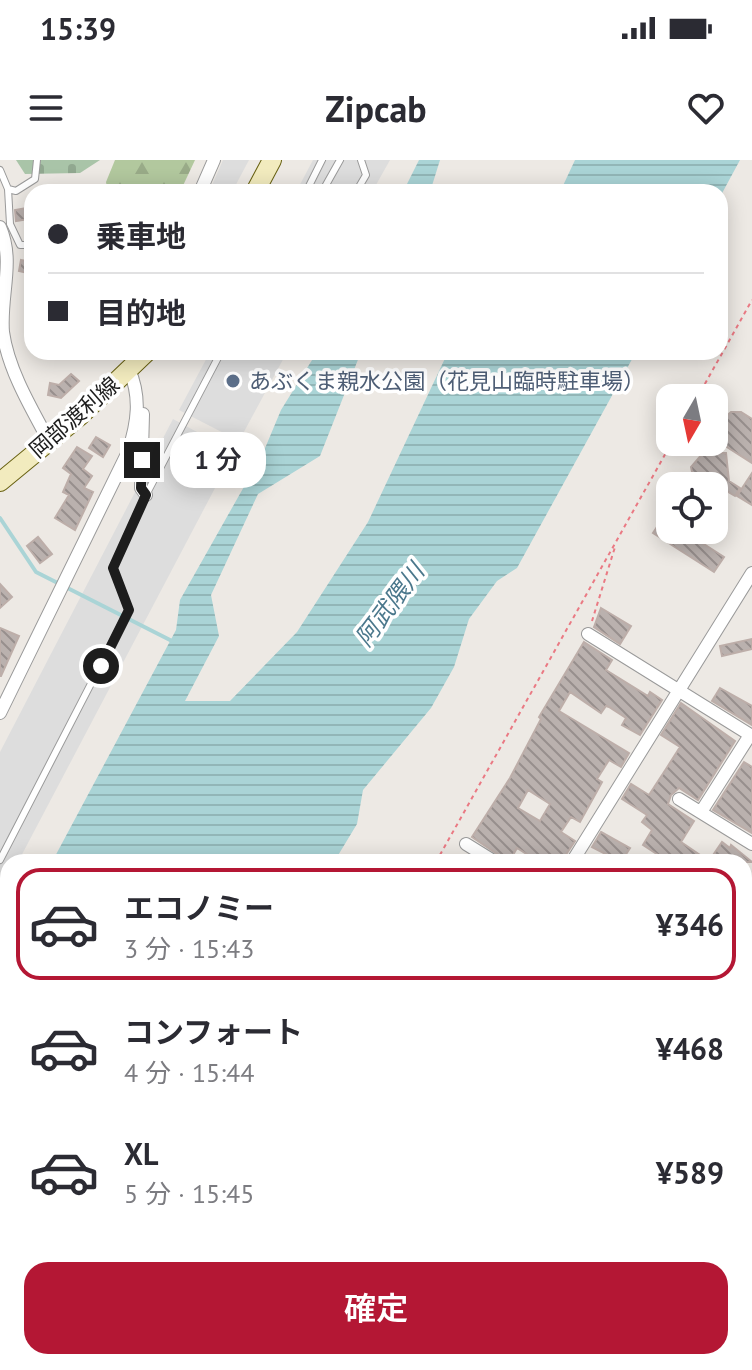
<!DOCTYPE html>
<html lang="ja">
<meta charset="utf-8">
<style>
body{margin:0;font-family:"PT Sans","Noto Sans JP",sans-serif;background:#f7f7f7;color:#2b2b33;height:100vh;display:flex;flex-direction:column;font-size:30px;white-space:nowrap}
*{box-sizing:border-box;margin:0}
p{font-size:26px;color:#7c7c81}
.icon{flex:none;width:44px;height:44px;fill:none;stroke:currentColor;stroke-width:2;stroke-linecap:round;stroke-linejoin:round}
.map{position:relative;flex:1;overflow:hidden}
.drawer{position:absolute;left:0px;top:694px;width:752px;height:516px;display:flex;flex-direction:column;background:#fff;border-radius:24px 24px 0 0;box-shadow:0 4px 20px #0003}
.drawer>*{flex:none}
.hud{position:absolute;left:24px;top:24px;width:704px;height:176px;border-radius:24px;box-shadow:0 4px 20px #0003;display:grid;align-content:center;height:176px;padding:0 24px;background:#fff}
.needle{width:52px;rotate:189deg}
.controls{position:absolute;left:656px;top:224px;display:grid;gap:16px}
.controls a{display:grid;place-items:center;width:72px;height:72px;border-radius:16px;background:#fff;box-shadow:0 4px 20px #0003;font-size:40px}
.end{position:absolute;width:36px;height:36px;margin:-18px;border:10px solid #1d1d1d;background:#fff;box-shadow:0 0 0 4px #fff}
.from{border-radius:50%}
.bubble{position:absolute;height:56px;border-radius:24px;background:#fff;box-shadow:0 4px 20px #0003;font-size:26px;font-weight:600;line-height:56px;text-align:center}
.hud b{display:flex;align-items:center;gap:28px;height:76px;font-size:30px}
.hud b+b{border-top:2px solid #e1e1e2}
.hud i{width:20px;height:20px;background:#2b2b33}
ul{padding:14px 0 0;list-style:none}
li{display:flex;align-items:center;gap:24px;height:112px;margin:0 16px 12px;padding:0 8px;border:4px solid transparent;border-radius:24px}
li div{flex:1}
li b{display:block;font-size:30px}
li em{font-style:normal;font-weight:600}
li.current{border-color:#b41734}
li>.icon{width:72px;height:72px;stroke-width:1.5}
.primary-button{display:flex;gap:16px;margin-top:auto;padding:16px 24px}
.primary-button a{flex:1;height:92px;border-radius:24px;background:#b41734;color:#fff;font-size:32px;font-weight:600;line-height:92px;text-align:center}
.status{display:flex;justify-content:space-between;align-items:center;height:56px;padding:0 40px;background:#fff;direction:ltr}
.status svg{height:22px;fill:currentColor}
header{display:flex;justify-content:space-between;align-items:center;height:104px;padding:0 24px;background:#fff;font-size:36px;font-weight:600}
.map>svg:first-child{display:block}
</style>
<div class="status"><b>15:39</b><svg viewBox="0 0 49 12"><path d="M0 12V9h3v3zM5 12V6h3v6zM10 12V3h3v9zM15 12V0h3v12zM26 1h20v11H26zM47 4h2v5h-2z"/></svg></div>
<header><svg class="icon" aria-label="menu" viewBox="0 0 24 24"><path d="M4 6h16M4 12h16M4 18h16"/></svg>Zipcab<svg class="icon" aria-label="heart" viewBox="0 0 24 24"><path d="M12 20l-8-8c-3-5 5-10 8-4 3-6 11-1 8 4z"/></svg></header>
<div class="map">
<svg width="752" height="1210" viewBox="0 0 752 1210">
<defs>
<pattern id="forest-firs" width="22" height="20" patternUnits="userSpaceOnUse" patternTransform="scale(2)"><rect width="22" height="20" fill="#b2c89e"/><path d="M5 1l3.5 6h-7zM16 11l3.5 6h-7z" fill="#99ab88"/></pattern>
<pattern id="cemetery-stones" width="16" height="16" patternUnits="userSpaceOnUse" patternTransform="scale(2)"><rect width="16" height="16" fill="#a9c4a8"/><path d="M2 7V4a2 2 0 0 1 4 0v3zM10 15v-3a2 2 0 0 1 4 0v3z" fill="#91a890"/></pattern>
<pattern id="water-rules" width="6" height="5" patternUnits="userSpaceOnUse" patternTransform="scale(2)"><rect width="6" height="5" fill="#aad4d6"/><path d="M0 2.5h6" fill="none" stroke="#92b6b7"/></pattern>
<pattern id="building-back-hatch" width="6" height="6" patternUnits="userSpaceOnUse" patternTransform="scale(2)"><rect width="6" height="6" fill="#bab1ae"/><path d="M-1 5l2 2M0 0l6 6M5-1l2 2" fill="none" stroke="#978f8d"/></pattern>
</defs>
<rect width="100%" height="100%" fill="#ede9e4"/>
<path fill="url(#forest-firs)" d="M115,0h80l-15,32h-72l-2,-10z"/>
<path fill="url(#cemetery-stones)" d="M16,0h84l-20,13 -55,1z"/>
<path fill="#ddd" d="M223,0h26l-17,32h-23z
M313,0h77l-18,32h-76z
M210,192h77l-48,89 -60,-31z
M173,259l61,33 -216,410h-10v19l-8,15v-144z"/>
<path fill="url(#water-rules)" d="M419,0h21l-10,32h-27z
M575,0h165l-20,37v-5h-160z
M317,192h44l-41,104 -62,38 -47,101 8,41 -34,65h45l67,-69 71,-110 80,-170h188l-119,216 -20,13 -28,38 -15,48 -23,41 -68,82 -6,34 -23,38h-282l124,-232 4,-30 83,-147 18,-43z
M8,785v319l-8,17v-318z"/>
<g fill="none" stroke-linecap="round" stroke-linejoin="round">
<path stroke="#aad4d6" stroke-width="4" d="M0,358l36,54 136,69"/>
</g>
<path fill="url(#building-back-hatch)" stroke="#bdaea9" stroke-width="2" fill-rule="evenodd" d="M27,48l2,11 -13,2 -1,-11z
M21,100l11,2v12l-13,-3z
M71,214l8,7 -18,17 -13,-3 2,-12 9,2z
M731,252h10l11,7v44l-33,-21 -1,-19z
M96,277l14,8 -7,12 -14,-9z
M77,287l15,9 -9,13 9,7 -8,12 9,4 -18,38 -20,-12 14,-23 -6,-3 8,-18 -8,-6z
M703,293h23l3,28 11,7 -5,8 -12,-7 -9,4v-7h-19l-4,-19z
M752,313v32l-15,-9z
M663,358l7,5v7h12l42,27 -10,15 -61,-39z
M38,377l14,17 -12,9 -13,-17z
M0,424l12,13 -12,11z
M601,448l30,18 -11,18 -26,-17z
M0,468l19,8 -18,40h-1z
M752,479v10l-30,7 -2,-10z
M584,482l28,18 -6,10 42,26 2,-4 12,8 -22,35 -18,-10 4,-7 -17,-11 -3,-1 -5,7 -31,-21 -11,19 70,42 -8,14 -12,-7 -12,19 5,3 -22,40 -9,-5 -10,15 14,9 -14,21h-22l-22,-14 -8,14 -37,-25 38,-59 31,-59 -2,-2zM528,630l22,14 -10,17 -22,-13z
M720,528l32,18v19l-40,-24z
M681,543l54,38 -37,59 -19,-12 -8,7 -3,9 26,17 -13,21 28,19 13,-19 8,6 1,-3 21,17h-83l-26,-17 9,-15 -10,-8 5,-7 -25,-16 9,-15 18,11 17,-26 14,-22 -19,-12z
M744,602l8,5v66l-39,-23z
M601,672l29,16 -9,14 -29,-15z"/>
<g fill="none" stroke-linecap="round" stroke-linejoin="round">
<g stroke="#9a9a9a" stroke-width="8">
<path id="service" d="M0,10l8,19 8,2 19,-12 2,-19
M8,29l2,35 10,21h12
M306,32l16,-32
M322,32l18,-32
M356,32l10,-17 -5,-15
M0,700l129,-250 -16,-42 33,-73 75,-143
M324,1202l1,8"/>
</g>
<g stroke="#9a9a9a" stroke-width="14">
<path id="minor" d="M200,32l14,-32
M0,67c15,35 0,68 3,105 5,37 28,76 46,109
M143,254l-2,74 5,7
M588,474l164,102
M0,553l128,-261c10,-30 13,-55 1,-83
M679,639l73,45
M701,652l49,-77
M466,684l29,18
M572,702l180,-289
M744,764l7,-11
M744,859l8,5
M744,956l8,5
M744,1015l8,-13
M752,1130l-7,43 7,7"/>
</g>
<g stroke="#9a9a9a" stroke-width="18">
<path id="tertiary" d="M506,1210l1,-8"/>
</g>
<g stroke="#686111" stroke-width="20">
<path id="secondary" d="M255,32l17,-32
M0,322l80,-66 67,-64"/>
</g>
<g stroke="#c53882" stroke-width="22">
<path id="trunk" d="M0,862l8,3
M744,1039l8,2
M744,1054l8,2"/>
</g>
<path stroke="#ea7983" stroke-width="2" stroke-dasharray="4 4" stroke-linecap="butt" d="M697,238l55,-98
M592,461l23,-74
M436,702l236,-420
M178,1210l4,-8"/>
<use href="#service" stroke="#fff" stroke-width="6"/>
<use href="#minor" stroke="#fff" stroke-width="12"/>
<use href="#tertiary" stroke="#fff" stroke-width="16"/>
<use href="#secondary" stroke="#f2ebbe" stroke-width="18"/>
<use href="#trunk" stroke="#e6acaa" stroke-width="20"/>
</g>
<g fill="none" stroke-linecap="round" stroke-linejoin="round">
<path stroke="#1d1d1d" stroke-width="10" d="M101,506l28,-56 -16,-42 33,-73 -5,-7 1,-28"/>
</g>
<circle fill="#5c6f8a" stroke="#fff" stroke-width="3" cx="233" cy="221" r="8"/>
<g text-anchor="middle" stroke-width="7" stroke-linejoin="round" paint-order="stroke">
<g font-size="22" fill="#4e5e75" stroke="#fff" text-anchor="start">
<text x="249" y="229">あぶくま親水公園（花見山臨時駐車場）</text>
</g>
<g font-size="22" fill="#1d1d1d" stroke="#fff">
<text transform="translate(74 257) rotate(-41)" y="8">岡部渡利線</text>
</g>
<g font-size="24" font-style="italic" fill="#4b788c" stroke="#fff">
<text transform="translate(390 445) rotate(-53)" y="8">阿武隈川</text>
</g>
</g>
</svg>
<div class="controls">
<a><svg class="needle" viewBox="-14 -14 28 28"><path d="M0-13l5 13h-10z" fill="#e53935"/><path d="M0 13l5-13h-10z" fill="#7c7c81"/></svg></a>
<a><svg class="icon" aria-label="locate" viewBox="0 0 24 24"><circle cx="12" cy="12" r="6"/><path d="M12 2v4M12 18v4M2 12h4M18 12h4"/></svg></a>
</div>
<i class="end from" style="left:101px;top:506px"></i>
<i class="end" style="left:142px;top:300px"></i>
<div class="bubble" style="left:170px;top:272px;width:96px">1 分</div>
<div class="hud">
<b><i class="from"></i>乗車地</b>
<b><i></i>目的地</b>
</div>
<section class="drawer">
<ul>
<li class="current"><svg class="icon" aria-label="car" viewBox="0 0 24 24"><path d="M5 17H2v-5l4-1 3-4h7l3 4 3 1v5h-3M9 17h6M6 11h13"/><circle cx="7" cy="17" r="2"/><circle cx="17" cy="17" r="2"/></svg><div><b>エコノミー</b><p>3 分 · 15:43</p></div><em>¥346</em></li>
<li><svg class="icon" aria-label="car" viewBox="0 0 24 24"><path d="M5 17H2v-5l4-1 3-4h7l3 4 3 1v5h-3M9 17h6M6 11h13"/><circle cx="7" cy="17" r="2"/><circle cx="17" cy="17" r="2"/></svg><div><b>コンフォート</b><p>4 分 · 15:44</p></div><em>¥468</em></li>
<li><svg class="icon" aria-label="car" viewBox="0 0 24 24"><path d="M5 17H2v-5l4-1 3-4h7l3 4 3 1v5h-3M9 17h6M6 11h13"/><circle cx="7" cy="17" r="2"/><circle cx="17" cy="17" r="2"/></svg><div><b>XL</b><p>5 分 · 15:45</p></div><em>¥589</em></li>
</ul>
<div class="primary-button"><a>確定</a></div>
</section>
</div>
